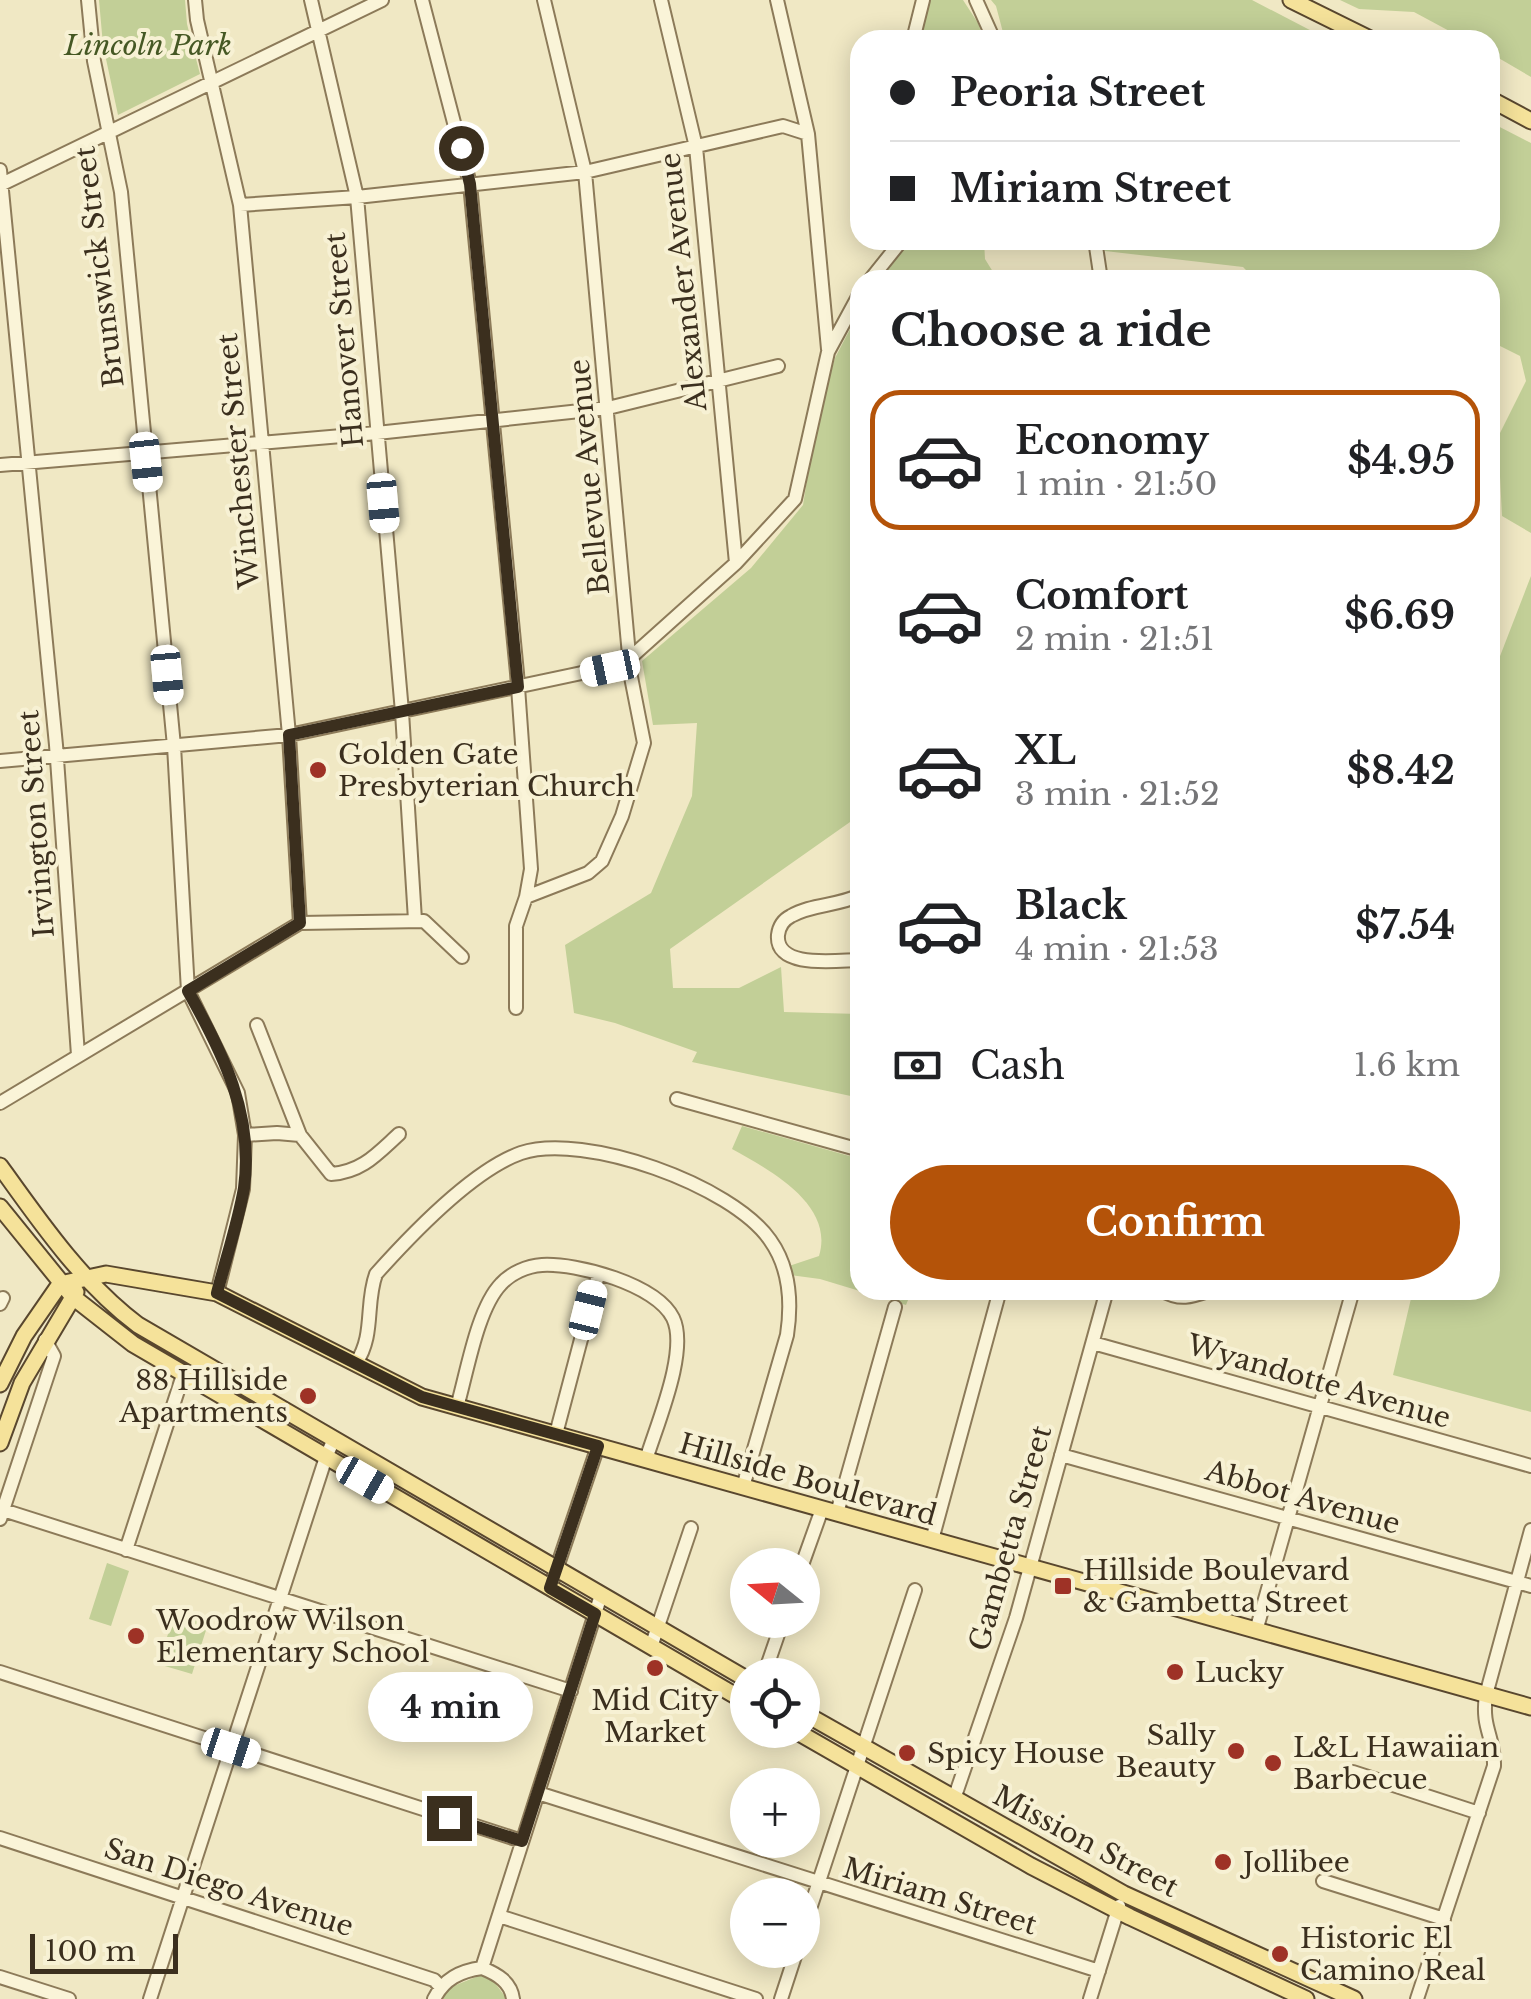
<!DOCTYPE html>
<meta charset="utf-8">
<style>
body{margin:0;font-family:"Libre Baskerville",serif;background:#f2f2f2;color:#202124;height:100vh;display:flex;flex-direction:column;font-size:38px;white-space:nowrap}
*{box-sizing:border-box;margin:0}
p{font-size:32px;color:#757577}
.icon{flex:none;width:55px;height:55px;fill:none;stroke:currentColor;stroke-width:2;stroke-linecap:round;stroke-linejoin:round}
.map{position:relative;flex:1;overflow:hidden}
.panel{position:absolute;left:850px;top:270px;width:650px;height:1030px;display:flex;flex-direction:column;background:#fff;border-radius:30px;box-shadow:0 5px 25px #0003}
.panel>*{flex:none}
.guide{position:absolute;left:850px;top:30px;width:650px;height:220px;border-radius:30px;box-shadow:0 5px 25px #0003;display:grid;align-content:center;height:220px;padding:0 40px;background:#fff}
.needle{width:65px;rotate:288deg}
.fabs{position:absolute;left:730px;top:1548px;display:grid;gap:20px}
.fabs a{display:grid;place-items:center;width:90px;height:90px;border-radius:50%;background:#fff;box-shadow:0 5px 25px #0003;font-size:50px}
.scale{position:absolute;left:30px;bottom:25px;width:148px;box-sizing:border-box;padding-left:10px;border:5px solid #3b2f1e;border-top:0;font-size:28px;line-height:35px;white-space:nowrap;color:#3b2f1e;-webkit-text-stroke:8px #f7f1d4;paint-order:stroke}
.end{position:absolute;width:45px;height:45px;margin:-22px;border:12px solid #3b2f1e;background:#fff;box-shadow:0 0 0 5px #fff}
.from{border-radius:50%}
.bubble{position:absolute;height:70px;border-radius:35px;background:#fff;box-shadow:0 5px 25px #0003;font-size:32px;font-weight:700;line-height:70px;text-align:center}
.car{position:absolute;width:30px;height:60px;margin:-30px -15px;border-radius:12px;box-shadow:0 0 8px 2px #0007;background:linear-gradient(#fff 24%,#345 0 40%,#fff 0 76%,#345 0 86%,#fff 0)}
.guide b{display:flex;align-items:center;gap:35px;height:95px;font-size:38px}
.guide b+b{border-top:2px solid #e0e0e0}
.guide i{width:25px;height:25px;background:#202124}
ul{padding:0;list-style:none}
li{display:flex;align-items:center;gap:30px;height:140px;margin:0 20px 15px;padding:0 20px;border:5px solid transparent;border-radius:30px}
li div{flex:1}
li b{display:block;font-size:38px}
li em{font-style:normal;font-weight:700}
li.active{border-color:#b45309}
li>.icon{width:90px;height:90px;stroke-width:1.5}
h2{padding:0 40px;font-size:45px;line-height:120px}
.pay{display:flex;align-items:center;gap:25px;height:110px;padding:0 40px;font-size:38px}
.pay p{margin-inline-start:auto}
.button{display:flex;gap:20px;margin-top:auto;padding:20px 40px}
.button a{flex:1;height:115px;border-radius:60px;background:#b45309;color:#fff;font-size:40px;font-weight:700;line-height:115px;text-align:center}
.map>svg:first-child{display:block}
</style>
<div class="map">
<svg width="1531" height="1999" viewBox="0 0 1531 1999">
<rect width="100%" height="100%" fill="#f0e8c4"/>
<path fill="#c2cf97" d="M99,0h86l2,24 13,50 -82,41 -15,-70z
M930,0h33l15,23 6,17h-63z
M991,0h261l77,40h-324l-9,-34z
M1340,0h191v77l-41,-24v-13h-24l-52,-28 -55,-3z
M1490,122l41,21v390l-29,-17 -4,-79 28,-56 -6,-25 -30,-15v-61h-234l-13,-13 -138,-16 -3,-11h388z
M910,240h74l1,19 13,21h-117z
M860,310v505l-190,134 3,39h66l42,-21 3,45 76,2v84l-168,-36 5,-10 -82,-29 -41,-10 -9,-68 86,-52 41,-97 5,-73 -44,2 -11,-64 109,-93 52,-63 11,-70 11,-43 10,-34z
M1531,576v836l-138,-37 20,-85h77v-608z
M742,1126l118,33v131h52l-6,15 -86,-26 -30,-4 -4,-8 33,-11c16,-52 -51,-87 -87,-107z
M107,1563l22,8 -18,55 -22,-7z
M175,1613l33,11 -16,50 -34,-10z
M481,1975l11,4 15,20h-66l10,-12z"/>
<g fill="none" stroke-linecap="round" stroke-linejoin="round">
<g stroke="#8c7a59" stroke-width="16">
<path id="minor" d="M88,0l6,61 27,131 53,554 14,245 50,102 7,42 -2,54 -26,104
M195,0l2,20 43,185 49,530 11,188
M311,0l46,197 45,515 13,208
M422,0l48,184 47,489 14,196 -5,28 -10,29v82
M661,0l35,147 40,416
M777,0l31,134 20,215
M976,0l18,40
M913,40l10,-40
M0,170l56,575 22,310
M0,185l382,-185
M240,205l117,-8 228,-25 198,-46 25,8
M1095,240l6,40
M870,280l32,-40
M0,465l377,-32 231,-25 170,-42
M0,761l289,-26 321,-68 20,-9 106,-95 59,-64 33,-147 32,-59
M860,895c-22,11 -49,9 -69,21 -8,4 -12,11 -13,19 -3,35 60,25 82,25
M526,897l62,-24 14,-12 20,-45 22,-73 -13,-66 -46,-505 -41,-172
M257,1025l43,110
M677,1099l183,51
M0,1103l300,-180 124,-2 38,36
M245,1135l32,-2 23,2 31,39c31,-2 46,-20 68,-40
M1161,1290c19,11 30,7 50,0
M0,1304l3,-6
M1093,1343l438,123
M356,1363c19,-28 9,-59 20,-89 34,-38 97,-104 145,-121 63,-21 211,32 249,87 20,28 22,62 17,95l-44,152
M457,1407c10,-34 20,-98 44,-123 10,-11 26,-18 41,-19 35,-2 114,19 131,53 16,33 -17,108 -27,142
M556,1434l42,-159
M1061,1455l470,131
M0,1509l571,182
M837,1513l58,-206
M0,1519l54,-163 -9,-16
M932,1540l68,-250
M126,1550l57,-175
M802,1565l20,-56
M550,1588l48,-142
M1256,1631l97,-341
M651,1647l40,-119
M0,1672l522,169
M764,1675l19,-55
M1353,1772l126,41
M538,1793l561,178
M954,1799l62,-181 91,-328
M0,1838l434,142 6,6
M1323,1881l121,38
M499,1916l257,83
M802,1933l113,-343
M482,1968l119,-373
M482,1968c15,6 29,14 31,31
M0,1977l69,22
M150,1999l176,-542 8,-18
M434,1999c10,-20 26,-28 48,-31
M781,1999l16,-49
M1090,1999l29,-93
M1417,1999l77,-233c1,-29 -13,-37 -8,-71l45,-165"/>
</g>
<g stroke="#59472e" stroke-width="19">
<path id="major" d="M1291,0l81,40
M1490,99l41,22
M0,1166c40,56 83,118 138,159l610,355
M0,1207l73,90 60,47 615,359
M0,1384l24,-48 36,-52 46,-10 111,19 205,104 1109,310
M0,1443l22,-60 54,-91
M802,1712l322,182 230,105
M794,1730l237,136 99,51 176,82"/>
</g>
<use href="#minor" stroke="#faf4d8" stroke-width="12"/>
<use href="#major" stroke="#f5e29a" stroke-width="15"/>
</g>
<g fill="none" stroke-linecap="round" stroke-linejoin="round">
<path stroke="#3b2f1e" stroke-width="12" d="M449,1818l73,23 73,-227 -45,-26 48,-142 -176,-49 -205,-104c9,-35 21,-70 27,-105 10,-73 -21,-135 -56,-197l112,-68 -11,-188 229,-48 -48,-503 -9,-36"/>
</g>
<g fill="#9e3226" stroke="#f7f1d4" stroke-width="4">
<circle cx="318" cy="770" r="10"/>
<circle cx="308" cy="1396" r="10"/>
<rect x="1053" y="1576" width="20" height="20" rx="5"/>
<circle cx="136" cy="1636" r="10"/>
<circle cx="655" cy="1668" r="10"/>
<circle cx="1175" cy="1672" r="10"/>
<circle cx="1236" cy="1751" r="10"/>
<circle cx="907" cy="1753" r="10"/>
<circle cx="1273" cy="1763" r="10"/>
<circle cx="1223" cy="1862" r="10"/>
<circle cx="1280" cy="1954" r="10"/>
</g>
<g text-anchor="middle" stroke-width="8" stroke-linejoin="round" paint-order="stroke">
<g font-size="28" font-style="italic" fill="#455824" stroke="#f7f1d4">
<text x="148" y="55">Lincoln Park</text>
</g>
<g font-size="28" fill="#3b2f1e" stroke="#f7f1d4">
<text transform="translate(99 267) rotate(-97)" y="10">Brunswick Street</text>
<text transform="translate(683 282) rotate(-96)" y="10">Alexander Avenue</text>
<text transform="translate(344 340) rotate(-95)" y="10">Hanover Street</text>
<text transform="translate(238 461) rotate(-95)" y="10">Winchester Street</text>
<text transform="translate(589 477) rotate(-95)" y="10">Bellevue Avenue</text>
<text transform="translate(36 824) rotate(-94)" y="10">Irvington Street</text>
<text transform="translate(1319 1381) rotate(16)" y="10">Wyandotte Avenue</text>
<text transform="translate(808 1479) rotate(16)" y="10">Hillside Boulevard</text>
<text transform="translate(1303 1497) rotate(16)" y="10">Abbot Avenue</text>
<text transform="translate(1010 1538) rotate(-74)" y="10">Gambetta Street</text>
<text transform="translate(1086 1841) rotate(28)" y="10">Mission Street</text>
<text transform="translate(229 1887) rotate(18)" y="10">San Diego Avenue</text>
<text transform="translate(940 1896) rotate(17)" y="10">Miriam Street</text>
</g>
<g font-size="28" fill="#3b2f1e" stroke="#f7f1d4" text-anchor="start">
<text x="338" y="764">Golden Gate<tspan x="338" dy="32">Presbyterian Church</tspan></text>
<text x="288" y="1390" text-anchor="end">88 Hillside<tspan x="288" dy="32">Apartments</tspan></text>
<text x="1083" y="1580">Hillside Boulevard<tspan x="1083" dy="32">&amp; Gambetta Street</tspan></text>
<text x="156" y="1630">Woodrow Wilson<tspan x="156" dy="32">Elementary School</tspan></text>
<text x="1195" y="1682">Lucky</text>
<text x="655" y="1710" text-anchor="middle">Mid City<tspan x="655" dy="32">Market</tspan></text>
<text x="1216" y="1745" text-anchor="end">Sally<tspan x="1216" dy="32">Beauty</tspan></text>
<text x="1293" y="1757">L&amp;L Hawaiian<tspan x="1293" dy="32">Barbecue</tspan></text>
<text x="927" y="1763">Spicy House</text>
<text x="1243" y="1872">Jollibee</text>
<text x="1300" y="1948">Historic El<tspan x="1300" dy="32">Camino Real</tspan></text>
</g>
</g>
</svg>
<div class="fabs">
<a><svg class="needle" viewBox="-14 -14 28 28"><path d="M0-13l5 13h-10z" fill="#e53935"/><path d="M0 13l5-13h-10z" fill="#757577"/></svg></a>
<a><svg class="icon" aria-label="locate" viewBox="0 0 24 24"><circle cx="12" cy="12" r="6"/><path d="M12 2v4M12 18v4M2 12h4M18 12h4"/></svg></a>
<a>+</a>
<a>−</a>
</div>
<div class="scale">100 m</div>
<i class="end from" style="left:461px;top:148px"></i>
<i class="end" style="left:449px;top:1818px"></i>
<div class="bubble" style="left:368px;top:1672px;width:165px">4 min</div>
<i class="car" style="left:146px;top:462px;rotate:174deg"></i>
<i class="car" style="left:383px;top:503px;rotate:175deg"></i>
<i class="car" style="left:610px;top:668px;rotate:258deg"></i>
<i class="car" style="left:167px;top:675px;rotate:175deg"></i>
<i class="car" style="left:588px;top:1310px;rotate:14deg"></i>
<i class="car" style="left:365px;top:1480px;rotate:120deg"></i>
<i class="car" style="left:231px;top:1748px;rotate:108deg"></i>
<div class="guide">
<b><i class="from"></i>Peoria Street</b>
<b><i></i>Miriam Street</b>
</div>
<section class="panel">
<h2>Choose a ride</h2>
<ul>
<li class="active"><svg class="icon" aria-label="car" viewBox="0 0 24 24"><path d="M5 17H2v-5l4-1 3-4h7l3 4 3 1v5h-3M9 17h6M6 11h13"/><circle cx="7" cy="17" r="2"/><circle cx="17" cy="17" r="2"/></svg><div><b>Economy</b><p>1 min · 21:50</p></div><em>$4.95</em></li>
<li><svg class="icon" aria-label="car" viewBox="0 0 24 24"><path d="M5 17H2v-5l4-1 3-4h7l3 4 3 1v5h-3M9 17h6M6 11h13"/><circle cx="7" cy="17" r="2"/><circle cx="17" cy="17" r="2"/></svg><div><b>Comfort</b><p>2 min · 21:51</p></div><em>$6.69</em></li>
<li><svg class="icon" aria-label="car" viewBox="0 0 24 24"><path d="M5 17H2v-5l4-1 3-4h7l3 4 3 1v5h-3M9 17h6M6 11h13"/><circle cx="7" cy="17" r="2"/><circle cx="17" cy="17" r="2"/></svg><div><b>XL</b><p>3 min · 21:52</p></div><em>$8.42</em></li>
<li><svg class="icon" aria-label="car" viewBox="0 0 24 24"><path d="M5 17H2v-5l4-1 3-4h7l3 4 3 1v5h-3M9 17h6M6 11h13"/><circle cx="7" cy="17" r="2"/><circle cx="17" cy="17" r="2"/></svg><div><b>Black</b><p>4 min · 21:53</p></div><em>$7.54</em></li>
</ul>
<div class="pay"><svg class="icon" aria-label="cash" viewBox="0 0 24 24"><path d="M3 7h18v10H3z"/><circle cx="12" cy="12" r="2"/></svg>Cash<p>1.6 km</p></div>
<div class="button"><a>Confirm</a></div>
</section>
</div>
